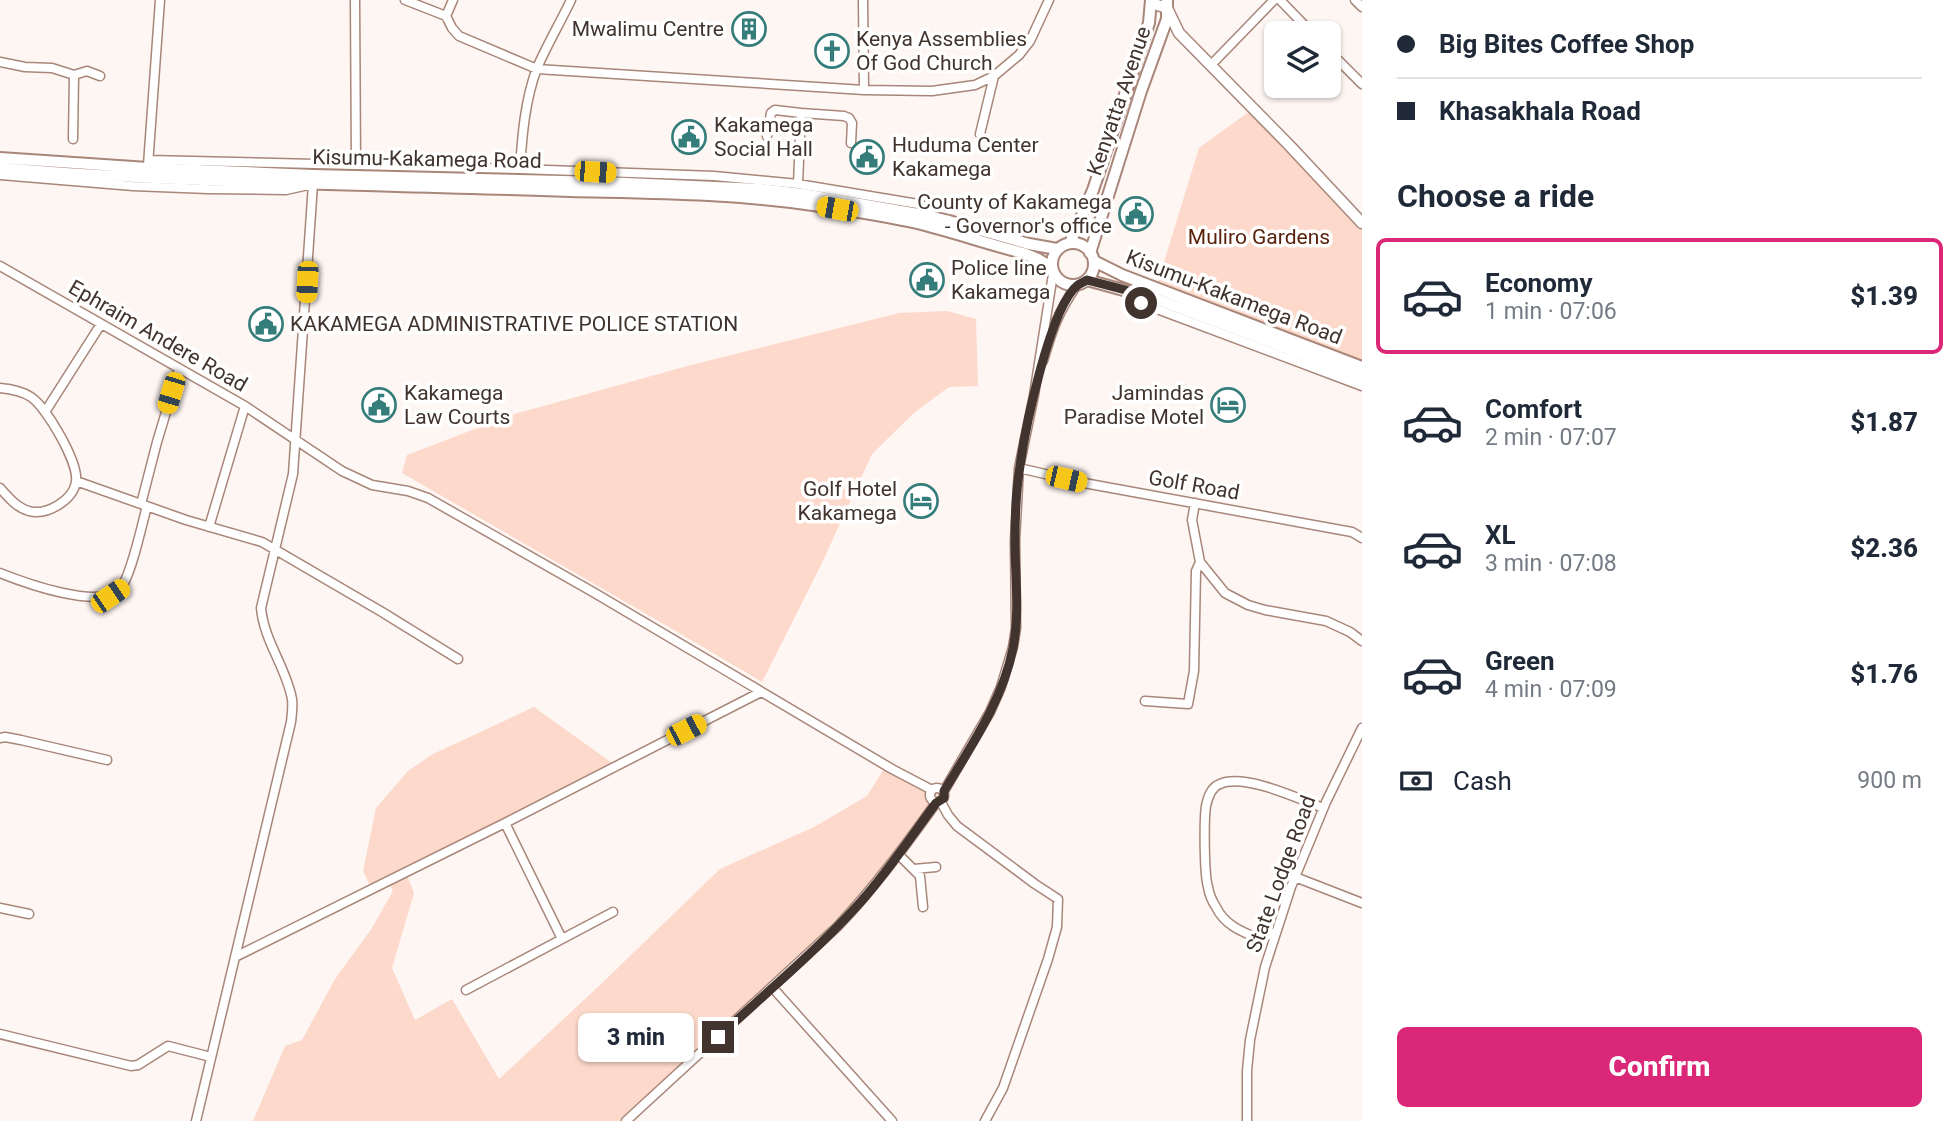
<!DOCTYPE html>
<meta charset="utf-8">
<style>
body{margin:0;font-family:Roboto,sans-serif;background:#f2f2f3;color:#1f2937;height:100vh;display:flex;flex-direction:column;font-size:26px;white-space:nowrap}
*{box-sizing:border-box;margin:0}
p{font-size:23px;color:#747a83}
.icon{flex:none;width:38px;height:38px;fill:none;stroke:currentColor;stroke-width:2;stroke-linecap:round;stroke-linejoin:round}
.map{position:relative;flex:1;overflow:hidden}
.details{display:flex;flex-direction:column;background:#fff;width:595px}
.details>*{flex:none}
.guide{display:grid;align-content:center;height:154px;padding:0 35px;background:#fff}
.controls{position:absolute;left:1264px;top:21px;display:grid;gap:14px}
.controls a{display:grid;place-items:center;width:77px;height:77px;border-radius:10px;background:#fff;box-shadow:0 2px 5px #0004;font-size:35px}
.end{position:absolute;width:32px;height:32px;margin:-16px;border:9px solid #41332d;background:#fff;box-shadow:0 0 0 4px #fff}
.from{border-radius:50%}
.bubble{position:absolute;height:49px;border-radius:10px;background:#fff;box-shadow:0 2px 5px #0004;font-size:23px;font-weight:800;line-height:49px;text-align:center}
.car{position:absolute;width:21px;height:42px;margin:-21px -10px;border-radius:9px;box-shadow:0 0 5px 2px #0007;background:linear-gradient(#f5c518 24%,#345 0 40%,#f5c518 0 76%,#345 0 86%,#f5c518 0)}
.guide b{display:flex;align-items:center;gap:24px;height:66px;font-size:26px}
.guide b+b{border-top:2px solid #e0e1e3}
.guide i{width:18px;height:18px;background:#1f2937}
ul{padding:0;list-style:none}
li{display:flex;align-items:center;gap:21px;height:116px;margin:0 14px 10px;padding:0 21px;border:4px solid transparent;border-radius:10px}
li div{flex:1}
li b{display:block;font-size:26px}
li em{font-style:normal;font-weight:800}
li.selected{border-color:#db2777}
li>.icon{width:63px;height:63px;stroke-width:1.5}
h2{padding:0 35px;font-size:32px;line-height:84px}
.pay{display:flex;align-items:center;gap:18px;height:77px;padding:0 35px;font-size:26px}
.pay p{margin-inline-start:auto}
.button{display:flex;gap:14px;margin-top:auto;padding:14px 35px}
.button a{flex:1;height:80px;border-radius:10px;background:#db2777;color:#fff;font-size:28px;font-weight:800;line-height:80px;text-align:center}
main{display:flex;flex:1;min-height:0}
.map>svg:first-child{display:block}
</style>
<main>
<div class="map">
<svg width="1362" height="1121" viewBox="0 0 1362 1121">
<rect width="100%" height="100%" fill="#fef6f3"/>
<path fill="#fdd9cb" d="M1254,108l108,114v144l-206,-78 43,-140z
M947,311l29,8 2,67 -29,1 -34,25 -43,42 -51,111 -59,117 -88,-52 -272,-157 5,-18 104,-40 180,-50 208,-52z
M534,707l78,56 -208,105 10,25 -22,75 23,52 37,-21 47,80 100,-93 121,-117 94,-42 53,-31 20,-32 51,31 -46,65 -28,32 -95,95 -143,134h-373l32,-75 17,-6 33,-61 37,-51 21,-37 -5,-11 -16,9 -9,-18 13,-63 32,-37 25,-17z"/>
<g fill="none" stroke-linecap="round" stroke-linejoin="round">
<g stroke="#a88679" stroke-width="11">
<path id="minor" d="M355,0l1,165
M405,0l41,16 6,12 7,8 78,33 327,21 68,1 43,-6 19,-9 25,-21 11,-14 19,-41
M863,0l1,90
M1280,0l32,33
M1355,0l7,7
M446,16l7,-16
M1328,50l34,34
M0,62l25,5 27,1 22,7 -1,64
M1211,65l63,-65
M74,75l13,-4 13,5
M980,134l14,-58
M767,136l4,-23 4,-3 26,3
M149,160l371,9 194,7 84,8 120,20 7,2 9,12
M148,165l12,-165
M520,169c2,-33 5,-69 17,-101 10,-23 23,-45 34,-68
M0,175l133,11 75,3 78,1 27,-6 -20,290 -32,134c3,33 25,59 31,91 1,8 0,15 -1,23l-95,399
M798,184l3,-71 43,3 5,2 3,5 -1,20
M0,266l245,140 97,65 30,14 36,6 20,7 165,94 299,177 40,21
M1133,292l8,11 221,83
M1043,361c9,-31 15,-49 34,-76
M0,388c11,1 22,3 31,9 16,11 48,66 45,85 -3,18 -29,34 -47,29 -12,-3 -21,-14 -29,-23
M45,412l56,-88
M1019,468l65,15 246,45 22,4 10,6
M76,481l110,39 76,22 120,70 76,47
M1195,503l-3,17 8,42 25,31 23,12 17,5 61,11 24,11 12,9
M141,504l16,-62 22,-73
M209,527l36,-121
M0,573c25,10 99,37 120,16 11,-12 22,-65 27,-83
M1145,701l43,3 6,-33 2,-100 4,-9
M0,738l5,-1 16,3 86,20
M930 795a7 7 0 1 1 14 0a7 7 0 1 1-14 0Z
M944,791l46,-79 11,-25 12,-40 3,-19 -1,-88 4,-72 15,-73 19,-121
M941,802l7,13 9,11 78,58 23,15 -1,28 -9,32 -45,129 -18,33
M899,855l21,21 3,31
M914,869l22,-2
M1295,877l67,26
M0,908l29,6
M1276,932l-19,6c-17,-7 -33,-14 -41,-31 -4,-6 -7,-14 -8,-20 -4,-13 -4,-68 -2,-81 2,-9 5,-19 14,-22 24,-11 80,15 103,24
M562,939l51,-27
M235,957l270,-134 256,-131
M772,987l120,134
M466,990l96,-51 -57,-116
M0,1034l131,32 7,-1 30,-19 43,11
M626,1121l211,-194c37,-39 68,-81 99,-124
M1247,1121v-50l3,-31 15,-73 26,-80 35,-85 36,-74"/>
</g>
<g stroke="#a88679" stroke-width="13">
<path id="major" d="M1151,3l16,5 12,25 110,112 73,78"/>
</g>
<g stroke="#a88679" stroke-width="14">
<path id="highway" d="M0,158l148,10 165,7 291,7 156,7 43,5 115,20 31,7 80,23 28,5
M0,168c189,16 380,16 570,23 81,2 162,2 243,14 34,5 70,10 104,18 36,9 71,21 106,30l15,6 13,8
M1052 264a21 21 0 1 1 42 0a21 21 0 1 1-42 0Z
M1070,243l23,-53 56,-167 2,-23
M1090,253l51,-162 26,-72v-19
M1094,261l28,14 240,92
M1087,280l69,19 206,78"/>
</g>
<use href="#minor" stroke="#fff" stroke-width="8"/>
<use href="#major" stroke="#fff" stroke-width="10"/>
<use href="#highway" stroke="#fff" stroke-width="10"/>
</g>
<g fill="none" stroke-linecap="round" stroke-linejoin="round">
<path stroke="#41332d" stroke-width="9" d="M718,1037c47,-43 97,-85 140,-132 29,-32 53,-68 78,-102l8,-5v-7c27,-45 59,-91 69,-143 7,-35 2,-72 2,-107 0,-24 1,-51 5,-75 5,-37 30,-160 58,-181 3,-2 6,-3 9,-5l46,12 8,11"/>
</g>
<defs>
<g id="building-ring" transform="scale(1.75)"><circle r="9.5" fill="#fff" stroke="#347d7a" stroke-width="1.5"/><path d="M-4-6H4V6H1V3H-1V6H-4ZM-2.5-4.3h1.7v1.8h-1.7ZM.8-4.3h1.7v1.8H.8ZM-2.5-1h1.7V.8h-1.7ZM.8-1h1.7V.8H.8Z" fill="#347d7a"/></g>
<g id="church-ring" transform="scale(1.75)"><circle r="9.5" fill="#fff" stroke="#347d7a" stroke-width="1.5"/><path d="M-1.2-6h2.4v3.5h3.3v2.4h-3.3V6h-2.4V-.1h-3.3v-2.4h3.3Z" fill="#347d7a"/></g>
<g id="civic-ring" transform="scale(1.75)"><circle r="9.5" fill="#fff" stroke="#347d7a" stroke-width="1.5"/><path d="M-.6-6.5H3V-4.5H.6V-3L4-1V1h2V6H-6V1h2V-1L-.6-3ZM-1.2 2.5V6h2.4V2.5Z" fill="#347d7a"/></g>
<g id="hotel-ring" transform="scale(1.75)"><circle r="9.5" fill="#fff" stroke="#347d7a" stroke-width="1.5"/><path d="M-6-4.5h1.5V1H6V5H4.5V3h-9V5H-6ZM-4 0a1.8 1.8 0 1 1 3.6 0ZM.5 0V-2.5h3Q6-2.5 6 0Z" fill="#347d7a"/></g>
</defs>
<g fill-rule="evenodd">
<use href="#building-ring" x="749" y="29"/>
<use href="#church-ring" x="832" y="51"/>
<use href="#civic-ring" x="689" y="137"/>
<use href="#civic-ring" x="867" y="157"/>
<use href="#civic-ring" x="1136" y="214"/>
<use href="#civic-ring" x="927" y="280"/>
<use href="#civic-ring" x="266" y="324"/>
<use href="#civic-ring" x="379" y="405"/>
<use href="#hotel-ring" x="1228" y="405"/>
<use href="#hotel-ring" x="921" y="501"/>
</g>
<g text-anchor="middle" stroke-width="7" stroke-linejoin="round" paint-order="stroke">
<g font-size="21" fill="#41332d" stroke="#fff" text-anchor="start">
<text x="724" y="36" text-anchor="end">Mwalimu Centre</text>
<text x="856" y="46">Kenya Assemblies<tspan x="856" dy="24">Of God Church</tspan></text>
<text x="714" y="132">Kakamega<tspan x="714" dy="24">Social Hall</tspan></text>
<text x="892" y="152">Huduma Center<tspan x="892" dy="24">Kakamega</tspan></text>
<text x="1112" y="209" text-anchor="end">County of Kakamega<tspan x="1112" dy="24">- Governor's office</tspan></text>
<text x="951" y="275">Police line<tspan x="951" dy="24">Kakamega</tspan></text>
<text x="290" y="331">KAKAMEGA ADMINISTRATIVE POLICE STATION</text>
<text x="404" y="400">Kakamega<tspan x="404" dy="24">Law Courts</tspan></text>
<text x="1204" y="400" text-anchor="end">Jamindas<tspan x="1204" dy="24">Paradise Motel</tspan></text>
<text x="897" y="496" text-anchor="end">Golf Hotel<tspan x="897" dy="24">Kakamega</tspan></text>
</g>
<g font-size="21" fill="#41332d" stroke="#fff">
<text transform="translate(1119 101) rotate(-71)" y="7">Kenyatta Avenue</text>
<text transform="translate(427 159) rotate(1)" y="7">Kisumu-Kakamega Road</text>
<text transform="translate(1234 297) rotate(21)" y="7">Kisumu-Kakamega Road</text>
<text transform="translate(158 336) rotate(30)" y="7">Ephraim Andere Road</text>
<text transform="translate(1194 485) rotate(10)" y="7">Golf Road</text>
<text transform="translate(1281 874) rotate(-70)" y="7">State Lodge Road</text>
</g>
<g font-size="21" fill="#58220b" stroke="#fff">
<text x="1259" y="244">Muliro Gardens</text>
</g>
</g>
</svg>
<div class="controls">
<a><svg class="icon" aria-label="layers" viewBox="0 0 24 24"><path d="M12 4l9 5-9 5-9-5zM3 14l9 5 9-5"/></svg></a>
</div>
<i class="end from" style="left:1141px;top:303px"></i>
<i class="end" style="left:718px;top:1037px"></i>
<div class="bubble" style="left:578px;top:1013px;width:116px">3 min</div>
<i class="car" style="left:595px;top:172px;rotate:93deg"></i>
<i class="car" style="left:837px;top:209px;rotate:280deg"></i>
<i class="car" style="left:307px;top:282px;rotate:183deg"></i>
<i class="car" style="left:171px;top:393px;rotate:197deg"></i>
<i class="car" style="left:1066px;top:479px;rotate:103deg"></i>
<i class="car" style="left:110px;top:596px;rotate:56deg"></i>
<i class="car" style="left:686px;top:730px;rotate:63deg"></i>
</div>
<section class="details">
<div class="guide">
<b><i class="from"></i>Big Bites Coffee Shop</b>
<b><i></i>Khasakhala Road</b>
</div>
<h2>Choose a ride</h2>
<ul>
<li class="selected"><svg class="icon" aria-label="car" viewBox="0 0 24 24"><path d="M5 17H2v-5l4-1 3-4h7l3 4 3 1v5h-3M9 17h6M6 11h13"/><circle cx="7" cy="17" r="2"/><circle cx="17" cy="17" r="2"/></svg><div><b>Economy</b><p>1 min · 07:06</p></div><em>$1.39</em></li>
<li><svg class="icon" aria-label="car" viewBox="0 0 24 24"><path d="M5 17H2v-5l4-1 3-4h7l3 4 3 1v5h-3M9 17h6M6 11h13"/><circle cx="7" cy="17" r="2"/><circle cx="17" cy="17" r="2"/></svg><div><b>Comfort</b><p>2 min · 07:07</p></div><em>$1.87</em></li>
<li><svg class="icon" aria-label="car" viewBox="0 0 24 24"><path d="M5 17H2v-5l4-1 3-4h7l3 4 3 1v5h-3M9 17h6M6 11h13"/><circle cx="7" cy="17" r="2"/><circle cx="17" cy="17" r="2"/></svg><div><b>XL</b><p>3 min · 07:08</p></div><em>$2.36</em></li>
<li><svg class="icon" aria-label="car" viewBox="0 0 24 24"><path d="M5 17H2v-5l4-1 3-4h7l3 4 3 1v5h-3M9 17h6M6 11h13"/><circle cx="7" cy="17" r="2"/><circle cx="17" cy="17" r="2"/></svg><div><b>Green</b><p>4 min · 07:09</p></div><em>$1.76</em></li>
</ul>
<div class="pay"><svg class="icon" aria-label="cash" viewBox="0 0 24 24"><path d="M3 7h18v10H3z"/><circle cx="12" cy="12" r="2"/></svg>Cash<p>900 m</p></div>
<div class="button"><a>Confirm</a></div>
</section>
</main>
